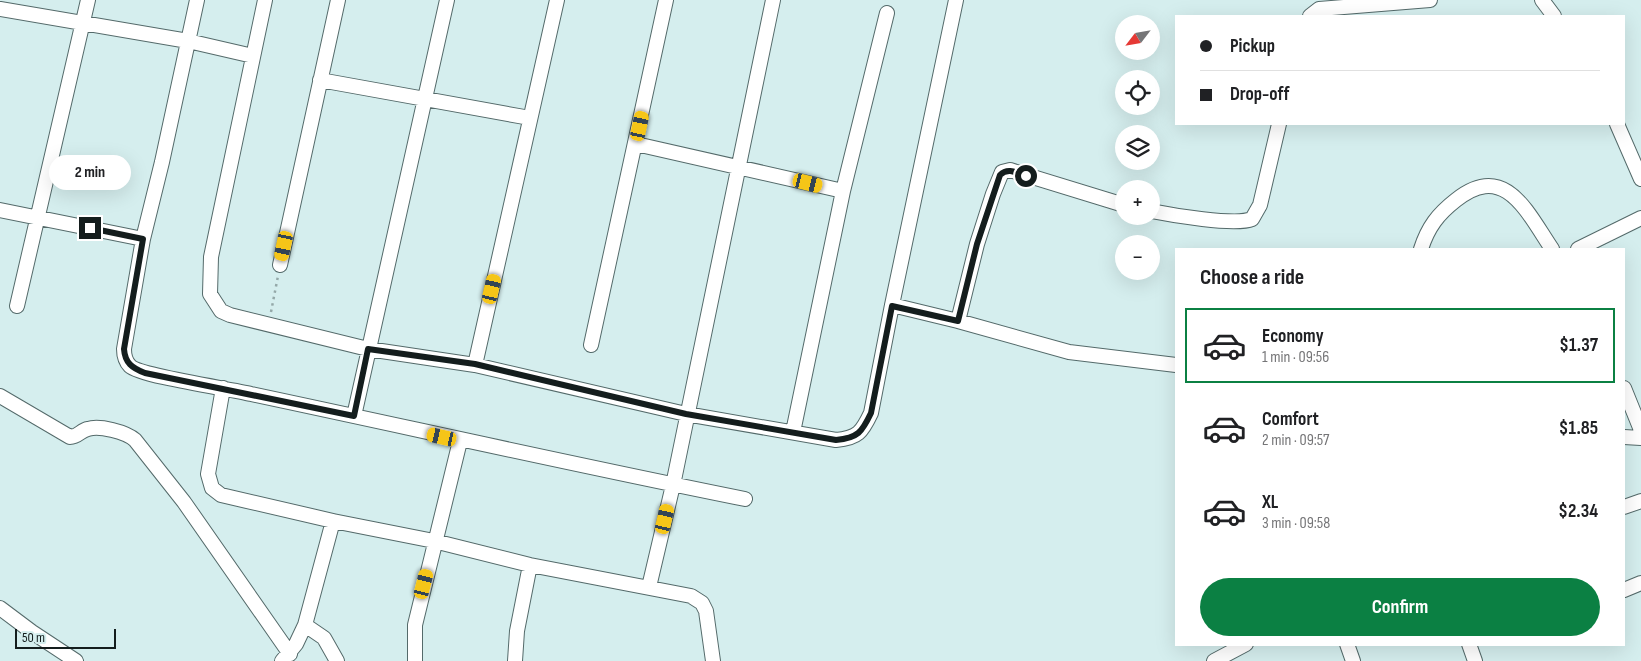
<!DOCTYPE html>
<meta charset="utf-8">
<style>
body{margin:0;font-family:"Sofia Sans Condensed",sans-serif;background:#f6f6f6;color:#202124;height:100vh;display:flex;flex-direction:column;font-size:19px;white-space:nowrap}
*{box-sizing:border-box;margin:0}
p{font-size:16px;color:#757577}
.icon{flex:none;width:28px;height:28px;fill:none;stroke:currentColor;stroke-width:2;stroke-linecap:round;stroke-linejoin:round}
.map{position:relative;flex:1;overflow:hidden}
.side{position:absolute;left:1175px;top:248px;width:450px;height:398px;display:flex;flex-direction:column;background:#fff;border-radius:0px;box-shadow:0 5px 20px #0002}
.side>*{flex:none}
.hud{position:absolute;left:1175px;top:15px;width:450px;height:110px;border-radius:0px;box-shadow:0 5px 20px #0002;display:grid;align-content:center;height:110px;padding:0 25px;background:#fff}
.needle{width:32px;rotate:239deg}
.buttons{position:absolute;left:1115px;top:15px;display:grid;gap:10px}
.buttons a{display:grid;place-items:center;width:45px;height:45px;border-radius:50%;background:#fff;box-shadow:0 5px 20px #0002;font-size:25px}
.scale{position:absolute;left:15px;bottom:12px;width:101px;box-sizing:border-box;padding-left:5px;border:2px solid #141d1d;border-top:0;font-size:14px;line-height:18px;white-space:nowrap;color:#141d1d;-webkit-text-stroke:4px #d5eeee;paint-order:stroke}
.end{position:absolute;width:22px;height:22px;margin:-11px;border:6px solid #141d1d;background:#fff;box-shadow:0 0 0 2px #fff}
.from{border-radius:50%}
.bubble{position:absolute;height:35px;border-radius:18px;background:#fff;box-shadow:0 5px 20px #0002;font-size:16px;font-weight:700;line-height:35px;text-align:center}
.car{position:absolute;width:15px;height:30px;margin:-15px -8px;border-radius:6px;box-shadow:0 0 4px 1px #0007;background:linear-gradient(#f5c518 24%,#345 0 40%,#f5c518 0 76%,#345 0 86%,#f5c518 0)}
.hud b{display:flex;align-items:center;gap:18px;height:48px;font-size:19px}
.hud b+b{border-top:1px solid #e0e0e0}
.hud i{width:12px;height:12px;background:#202124}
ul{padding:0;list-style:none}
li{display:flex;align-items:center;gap:15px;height:75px;margin:0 10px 8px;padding:0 15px;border:2px solid transparent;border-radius:0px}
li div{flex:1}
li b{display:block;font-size:19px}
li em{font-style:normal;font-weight:700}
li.current{border-color:#0b8043}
li>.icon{width:45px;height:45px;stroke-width:1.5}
h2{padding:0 25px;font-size:22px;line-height:60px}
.cta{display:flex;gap:10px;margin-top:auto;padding:10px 25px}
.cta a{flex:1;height:58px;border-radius:30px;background:#0b8043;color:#fff;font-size:20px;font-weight:700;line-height:58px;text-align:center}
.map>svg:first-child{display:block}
</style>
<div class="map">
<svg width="1641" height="661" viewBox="0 0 1641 661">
<rect width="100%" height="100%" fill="#d5eeee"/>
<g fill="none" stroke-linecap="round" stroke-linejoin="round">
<g stroke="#546a6a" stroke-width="16">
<path id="street" d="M197,0l-35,162 -19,77 -19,110c0,6 1,12 6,17 10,10 101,23 121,28 165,35 329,72 494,105
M265,0l-54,257 -1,37 11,17 9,4 138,34 107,16 211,49 150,26c22,-2 26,-8 35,-27l21,-108 64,-305
M1542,0l12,16
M0,9l188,32 65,15
M1310,16l9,-7 111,-9
M320,80l210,38
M1617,124l24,55
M636,144l207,47
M0,210l143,29
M1151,211c20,4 84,15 101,8l8,-14 19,-81
M1421,249c7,-22 17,-35 35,-49 49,-39 71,12 96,49
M1578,249l63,-31
M280,265l58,-265
M892,305l66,16 111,31 107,13
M17,306l71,-306
M958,321l19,-77 16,-50 9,-22 8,-2 114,35
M591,345l75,-345
M475,365l82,-365
M223,388l-15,86 4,14 9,7 112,26 101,20 96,24 161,31 11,7 4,8 7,50
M1624,388l17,42
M0,396l70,41c8,0 11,-7 18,-8 11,-4 38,3 47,11l49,62 106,152
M354,416l93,-416
M793,432l50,-241 44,-178
M1624,437l17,1
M1624,507l17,-6
M649,587l24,-102 100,-485
M1624,590l17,-7
M0,608l32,24 44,29
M305,625l19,13 13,23
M1347,644l6,17
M1469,644l6,17
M282,661l14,-17 9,-19 28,-104
M415,661v-36l45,-184
M515,661l2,-30 13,-66
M1214,661l32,-17"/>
</g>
<path stroke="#94a8a8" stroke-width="2.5" stroke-dasharray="2.5 4" stroke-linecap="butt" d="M271,312l7,-36"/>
<use href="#street" stroke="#fff" stroke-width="14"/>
</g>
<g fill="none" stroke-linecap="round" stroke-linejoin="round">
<path stroke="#141d1d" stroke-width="6" d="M90,228l53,11 -19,110c1,14 8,19 21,24l209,43 14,-67 107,15 211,50 150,26c22,-2 26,-8 35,-27l21,-107 66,15 19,-77 23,-69c8,-8 17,-2 26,1"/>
</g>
</svg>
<div class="buttons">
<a><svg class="needle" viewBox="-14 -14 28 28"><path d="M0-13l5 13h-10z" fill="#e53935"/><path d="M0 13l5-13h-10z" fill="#757577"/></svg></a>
<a><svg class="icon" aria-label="locate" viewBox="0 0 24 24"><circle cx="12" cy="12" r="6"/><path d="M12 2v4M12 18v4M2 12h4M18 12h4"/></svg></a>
<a><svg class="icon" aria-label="layers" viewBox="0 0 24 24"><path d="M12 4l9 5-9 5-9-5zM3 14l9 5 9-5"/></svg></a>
<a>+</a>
<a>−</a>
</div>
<div class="scale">50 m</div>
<i class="end from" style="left:1026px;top:176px"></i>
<i class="end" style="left:90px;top:228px"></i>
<div class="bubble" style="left:49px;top:155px;width:82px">2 min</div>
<i class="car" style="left:640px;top:126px;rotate:12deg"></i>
<i class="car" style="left:808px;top:183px;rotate:104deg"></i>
<i class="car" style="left:284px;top:246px;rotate:192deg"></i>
<i class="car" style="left:492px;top:289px;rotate:13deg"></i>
<i class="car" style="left:442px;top:437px;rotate:283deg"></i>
<i class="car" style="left:665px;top:519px;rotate:13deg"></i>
<i class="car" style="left:424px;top:584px;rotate:14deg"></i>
<div class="hud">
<b><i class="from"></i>Pickup</b>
<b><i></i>Drop-off</b>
</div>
<section class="side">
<h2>Choose a ride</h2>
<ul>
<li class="current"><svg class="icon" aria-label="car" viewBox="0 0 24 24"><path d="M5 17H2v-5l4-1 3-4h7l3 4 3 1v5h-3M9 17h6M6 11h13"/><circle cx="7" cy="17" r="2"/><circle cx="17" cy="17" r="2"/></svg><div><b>Economy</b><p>1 min · 09:56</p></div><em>$1.37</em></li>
<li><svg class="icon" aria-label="car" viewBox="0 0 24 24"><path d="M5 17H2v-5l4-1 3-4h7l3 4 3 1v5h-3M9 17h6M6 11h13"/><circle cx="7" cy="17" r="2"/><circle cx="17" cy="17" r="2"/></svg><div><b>Comfort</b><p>2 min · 09:57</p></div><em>$1.85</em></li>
<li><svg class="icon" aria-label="car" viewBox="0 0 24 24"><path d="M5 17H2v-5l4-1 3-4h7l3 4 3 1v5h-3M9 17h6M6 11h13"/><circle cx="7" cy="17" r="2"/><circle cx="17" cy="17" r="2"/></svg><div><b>XL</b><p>3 min · 09:58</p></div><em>$2.34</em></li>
</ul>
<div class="cta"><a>Confirm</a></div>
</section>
</div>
